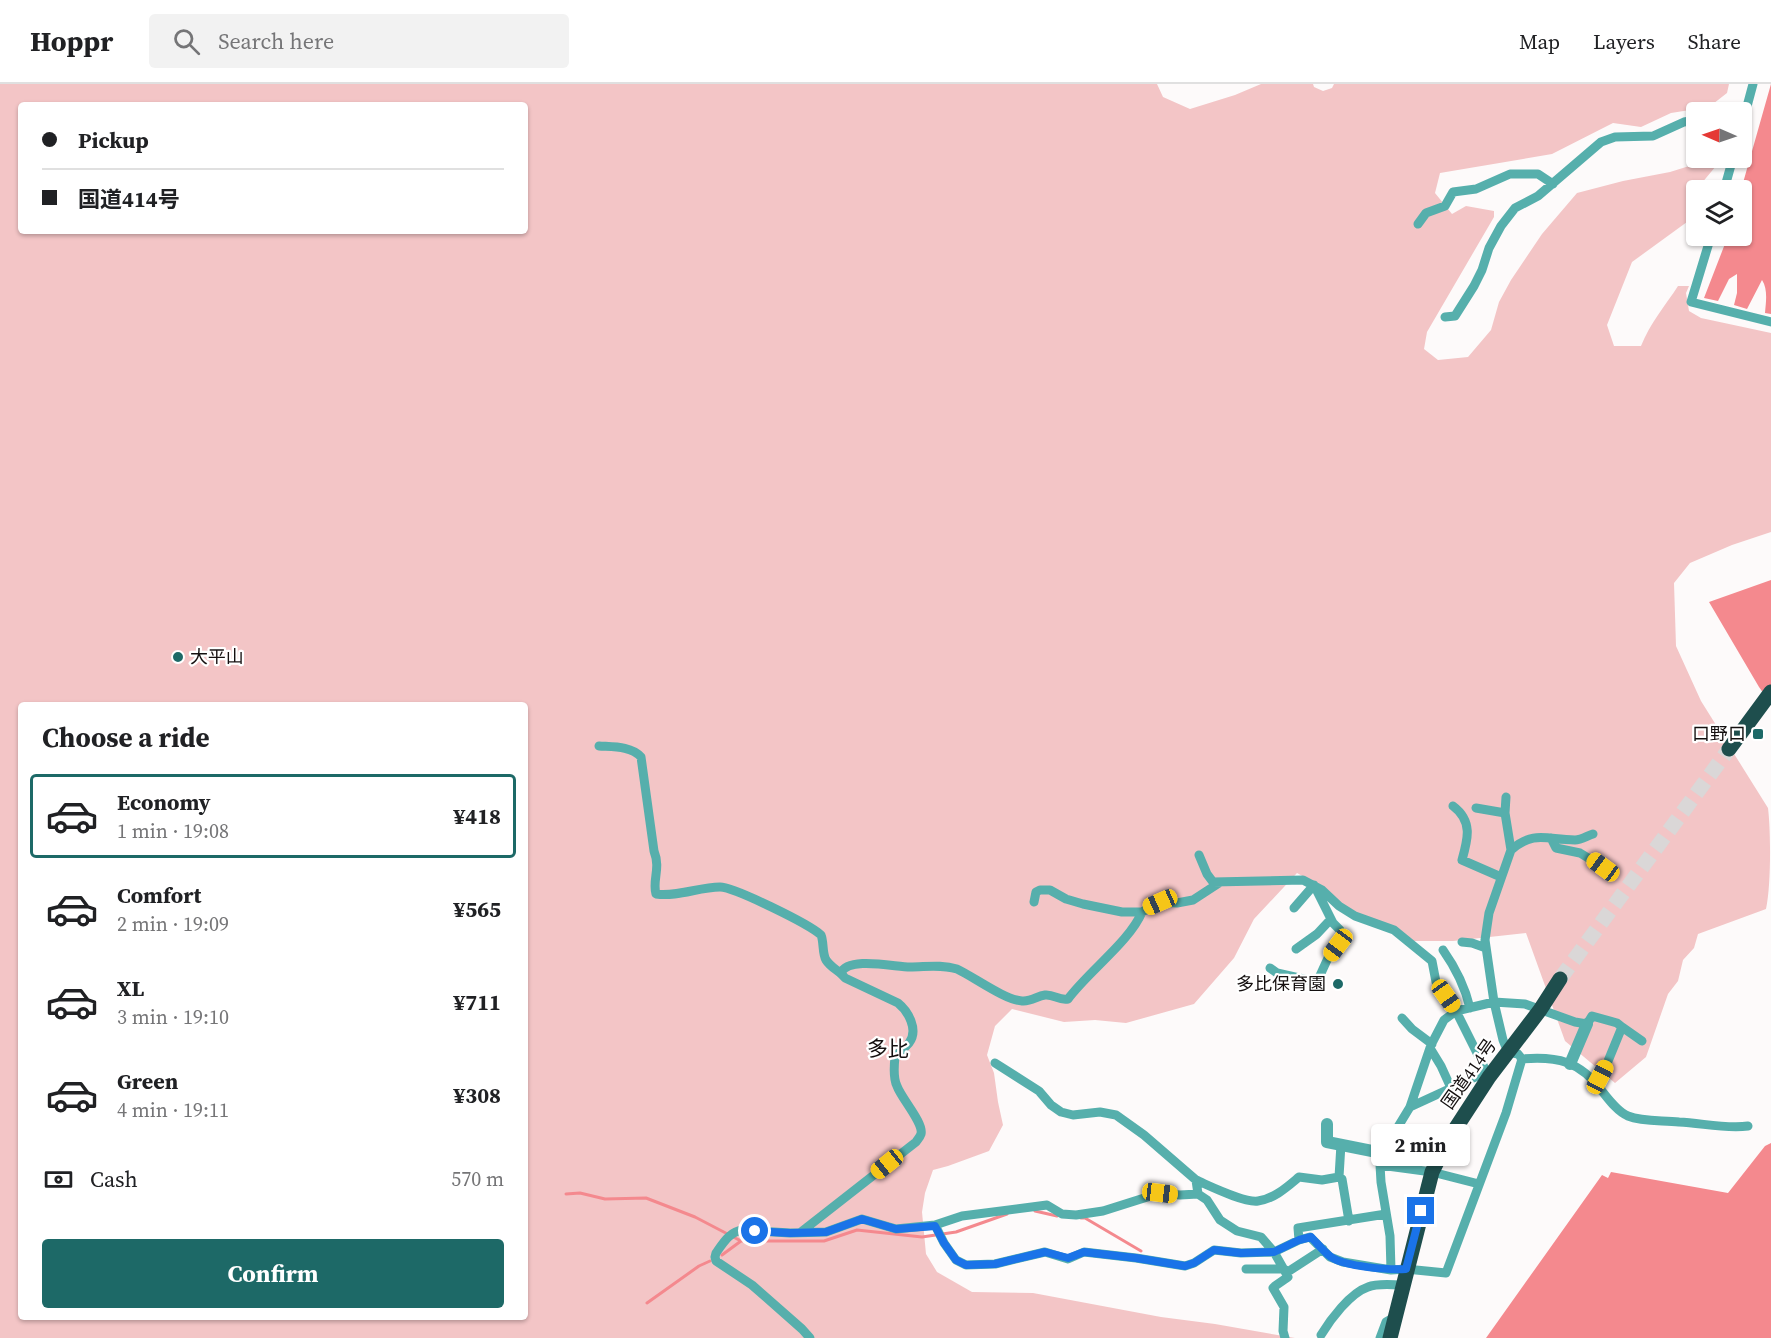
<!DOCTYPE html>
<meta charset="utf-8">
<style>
body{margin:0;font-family:"Source Serif 4","Noto Sans JP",serif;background:#f2f2f2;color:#202124;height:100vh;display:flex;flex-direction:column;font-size:22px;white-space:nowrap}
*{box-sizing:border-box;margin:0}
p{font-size:20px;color:#757577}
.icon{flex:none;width:33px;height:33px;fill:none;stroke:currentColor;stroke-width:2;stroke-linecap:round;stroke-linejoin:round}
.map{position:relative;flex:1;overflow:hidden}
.details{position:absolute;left:18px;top:618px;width:510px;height:618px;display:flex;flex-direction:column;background:#fff;border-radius:6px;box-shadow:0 2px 4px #0004}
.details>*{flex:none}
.top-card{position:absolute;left:18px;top:18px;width:510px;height:132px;border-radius:6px;box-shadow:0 2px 4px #0004;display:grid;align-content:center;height:132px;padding:0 24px;background:#fff}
.needle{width:39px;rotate:272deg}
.fabs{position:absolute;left:1686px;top:18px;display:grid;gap:12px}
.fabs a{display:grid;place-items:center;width:66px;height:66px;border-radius:6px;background:#fff;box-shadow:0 2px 4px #0004;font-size:30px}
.end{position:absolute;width:27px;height:27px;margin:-14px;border:8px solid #1a73e8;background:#fff;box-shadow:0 0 0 3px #fff}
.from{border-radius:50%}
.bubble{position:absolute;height:42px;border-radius:6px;background:#fff;box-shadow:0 2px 4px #0004;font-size:20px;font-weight:700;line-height:42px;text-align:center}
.car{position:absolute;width:18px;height:36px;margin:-18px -9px;border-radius:8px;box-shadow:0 0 4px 2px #0007;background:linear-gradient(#f5c518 24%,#345 0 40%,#f5c518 0 76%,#345 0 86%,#f5c518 0)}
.top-card b{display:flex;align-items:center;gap:21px;height:57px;font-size:22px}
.top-card b+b{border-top:2px solid #e0e0e0}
.top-card i{width:15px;height:15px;background:#202124}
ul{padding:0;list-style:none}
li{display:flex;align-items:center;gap:18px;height:84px;margin:0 12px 9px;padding:0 12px;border:3px solid transparent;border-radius:6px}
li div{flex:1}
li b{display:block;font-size:22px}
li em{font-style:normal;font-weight:700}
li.active{border-color:#1d6967}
li>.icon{width:54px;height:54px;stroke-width:1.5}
h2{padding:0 24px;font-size:27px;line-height:72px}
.pay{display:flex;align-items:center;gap:15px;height:66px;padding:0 24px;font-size:22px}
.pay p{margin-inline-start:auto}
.primary-button{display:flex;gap:12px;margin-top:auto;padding:12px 24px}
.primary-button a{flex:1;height:69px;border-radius:6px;background:#1d6967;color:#fff;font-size:24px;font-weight:700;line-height:69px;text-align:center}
header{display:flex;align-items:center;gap:36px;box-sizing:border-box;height:84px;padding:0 30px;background:#fff;border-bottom:2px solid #e0e0e0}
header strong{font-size:28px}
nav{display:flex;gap:33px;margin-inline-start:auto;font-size:21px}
.search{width:420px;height:54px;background:#f2f2f2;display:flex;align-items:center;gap:15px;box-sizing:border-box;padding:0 21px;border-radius:6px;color:#757577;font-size:22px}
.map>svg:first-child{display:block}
</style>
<header>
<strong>Hoppr</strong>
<div class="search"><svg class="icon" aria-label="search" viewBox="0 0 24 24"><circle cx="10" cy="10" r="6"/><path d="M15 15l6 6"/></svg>Search here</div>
<nav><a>Map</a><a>Layers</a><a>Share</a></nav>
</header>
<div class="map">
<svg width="1771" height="1254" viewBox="0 0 1771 1254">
<rect width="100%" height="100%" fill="#fdfafa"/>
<path fill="#f3c5c6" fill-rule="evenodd" d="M0,0h1157l6,13 27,12 45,-14 26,-11h52l1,3 9,4 9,-3 2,-4h395l-2,9 -18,14 -38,6 -30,14 -28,-4 -61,31 -112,19 -5,20 17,21 14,-8 28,5v6l-67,115 -3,17 14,11 30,-3 23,-27 8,-28 12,-22 31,-46 35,-41 46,-12 47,-9 45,-14 1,8 -15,18 -2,6h-3v7l-9,25 -55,40 -25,63 7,21h27c9,-23 24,-40 37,-60h11l-3,7 3,18 12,7 70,15v199l-39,13 -42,18 -16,20 2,63 25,55 67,107c3,24 3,79 -2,101l-68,25 -4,14 -11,12 -5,21 -10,13 -22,63 -31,26 -50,-42 -39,-108 -73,8h-44l-66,-33 -23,-22 -23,-13 -43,46 -20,39 -40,46 -68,19 -31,-3 -31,2 -52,-13 -17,17 -8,29 7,18 4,29 5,23 -14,26 -41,15 -15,4 -8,23 -3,19 4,42 11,18 35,20 61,1 128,24 54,7 80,14h-1295zM21,21h504v126h-504zM21,621h504v612h-504z"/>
<path fill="#f4898e" d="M1771,0v230l-6,-1c1,-11 3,-24 -3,-33l-15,29 -13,-4 3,-12v-19l-8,5 -11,22 -14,-3 24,-62h14l-1,-46z
M1771,496v124l-12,-17 -50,-85z
M1771,1059v195h-285l116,-163 6,3 3,-6 117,21 37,-47z"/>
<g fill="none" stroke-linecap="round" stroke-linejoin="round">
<path stroke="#f4898e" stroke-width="3" d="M566,1110l14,-1 25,6 41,-1 49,19 46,24h83l33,-11 65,7 34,-5 51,-18
M1035,1127l22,5
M1081,1134h4l56,33
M722,1171l19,-14
M647,1219l52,-37 11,-5"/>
<path stroke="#dad7d7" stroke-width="15" stroke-dasharray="15 8" stroke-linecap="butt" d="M1560,895l169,-230"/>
<path stroke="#56afac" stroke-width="9" d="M1720,28l26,-6
M1742,41l11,-41
M1724,106l9,-32
M1418,140l8,-11 19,-7 8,-14 23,-3 34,-15h28l15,10
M1711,152l-20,66 80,20
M1445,233l10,-1 19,-30 8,-16 7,-22 12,-22 14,-18 23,-12 63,-54 14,-5 38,-1 31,-14 12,-2
M599,662c14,1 32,0 42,11l13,94c7,18 -2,29 2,43 22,3 43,-7 64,-7 14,0 89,37 101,48 3,7 1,18 5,25 5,8 14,11 19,18l53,25c10,8 21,27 11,40 -4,5 -10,9 -14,14 -1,9 -2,21 2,29 4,12 27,37 24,48 -1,3 -3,5 -5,8l-115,90
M1506,713l-1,16 6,37 -22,63 -4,27 9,62 9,38 5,12 10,2 4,5c35,-3 58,2 80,32 7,9 16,21 26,25 15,6 35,4 51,6 23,1 46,7 69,4
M1453,722c20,15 15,33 9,54l39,17
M1476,724l29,5
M1551,754l5,10 24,5 23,14
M1511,766c23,-20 36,-10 64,-10 6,0 12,-4 18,-6
M1199,771l8,19 6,8 90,-2 19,10 17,16 16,10 39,14 38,31 4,21 20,29 33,66
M1034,818l2,-10 4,-2h10l16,9 17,5 39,8h20l18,-10 17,1 16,-3 26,-17
M1462,858l10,1 14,5
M1296,865l21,-15 14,-15
M1443,866c12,17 22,37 27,58
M1270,884l7,5 40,9 11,-24 15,-21 -3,-7 -7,-7 -19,-38 -20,23
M841,889c7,-17 54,-6 69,-6 16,0 31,-3 47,2 17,8 48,31 65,32 9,1 15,-5 23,-6 9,-1 14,6 23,4 21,-28 62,-58 74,-87
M1402,934l10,11 20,15
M1622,943l20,14
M1430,964l11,18 10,22
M995,979l44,28 12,14 10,7 12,3 27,-3 16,3 28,20 52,45 2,14
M1410,1023l21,-62 13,-25 12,-9 38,-9 31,2 50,18 12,2 5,-8 25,7 5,4 -16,39 -10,16
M1380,1081l52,7 47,12
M1339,1093l3,2 7,42
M1196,1096c14,6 48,23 62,21 16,-2 29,-14 41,-24l23,3 17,-3 2,-33
M935,1141l9,18 12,17 10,5 29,-1 50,-12 23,7 16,-7 52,6 49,8 9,-3 20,-13 27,3 33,-1 25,-12 11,-3 20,20 13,5 48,8 15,-1 40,4 60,-160 16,-54
M1299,1156l-1,-12 88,-14
M1246,1185h38
M1391,1186l-1,-34 -9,-54 -1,-17 2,-12 28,-46 63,-29 7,-3 9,2
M1286,1189l37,-24
M1321,1251c9,-15 29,-42 47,-48 10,-4 24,-2 34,-2
M810,1254l-8,-9 -50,-44 -36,-24 -1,-4 1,-4c7,-10 14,-22 27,-23l47,3 36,-1 36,-13 34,10 39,-4 27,-9 85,-11 15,9 14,1 27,-4 57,-18 20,2 18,-1 9,6 13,20 17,11 24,6 13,15 13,23 1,2 -13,9 -2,2 11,19 -1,24 2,7
M1380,1254l6,-16 9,-5"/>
<path stroke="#56afac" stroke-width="12" d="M1570,980l17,-40
M1327,1040v18l55,11"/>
<path stroke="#1e4e4d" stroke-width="15" d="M1729,665l42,-57
M1390,1254l42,-166 16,-32 41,-63 51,-67 20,-31"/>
</g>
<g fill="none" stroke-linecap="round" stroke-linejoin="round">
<path stroke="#1a73e8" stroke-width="8" d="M755,1147l35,2 36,-1 36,-13 34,10 39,-3 9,17 12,17 10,5 29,-1 50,-12 23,6 16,-6 52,6 49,8 9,-3 20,-13 27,3 33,-1 25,-12 12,-3c6,6 13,15 20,20 15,10 58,13 75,12l15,-58"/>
</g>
<g fill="#1d6967" stroke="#fff" stroke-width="2">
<circle cx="178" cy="573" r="6"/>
<rect x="1752" y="644" width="12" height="12" rx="3"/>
<circle cx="1338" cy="900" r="6"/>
</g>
<g text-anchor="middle" stroke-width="4.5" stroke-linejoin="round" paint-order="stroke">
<g font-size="18" fill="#140f0f" stroke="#fff" text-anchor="end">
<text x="190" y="579" text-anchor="start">大平山</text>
<text x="1746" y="656">口野口</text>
<text x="1326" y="906">多比保育園</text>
</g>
<g font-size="18" fill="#140f0f" stroke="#fff">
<text transform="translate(1469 990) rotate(-55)" y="6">国道414号</text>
</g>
<g font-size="21" fill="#140f0f" stroke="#fff">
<text x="888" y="972">多比</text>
</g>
</g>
</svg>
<div class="fabs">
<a><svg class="needle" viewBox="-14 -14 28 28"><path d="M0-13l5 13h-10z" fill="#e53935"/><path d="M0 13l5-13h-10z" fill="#757577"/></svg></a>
<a><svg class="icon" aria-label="layers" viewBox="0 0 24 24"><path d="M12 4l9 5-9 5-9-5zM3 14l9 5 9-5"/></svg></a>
</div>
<i class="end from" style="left:755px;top:1147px"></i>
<i class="end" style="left:1421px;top:1127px"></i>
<div class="bubble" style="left:1371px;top:1040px;width:99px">2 min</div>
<i class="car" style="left:1603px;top:783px;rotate:306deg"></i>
<i class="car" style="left:1160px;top:818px;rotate:246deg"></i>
<i class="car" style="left:1338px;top:861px;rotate:217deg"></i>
<i class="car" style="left:1446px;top:912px;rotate:145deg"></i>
<i class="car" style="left:1600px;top:993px;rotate:28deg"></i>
<i class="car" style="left:887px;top:1080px;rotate:231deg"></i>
<i class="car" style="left:1160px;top:1109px;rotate:97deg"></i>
<div class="top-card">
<b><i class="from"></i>Pickup</b>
<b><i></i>国道414号</b>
</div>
<section class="details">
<h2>Choose a ride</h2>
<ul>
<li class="active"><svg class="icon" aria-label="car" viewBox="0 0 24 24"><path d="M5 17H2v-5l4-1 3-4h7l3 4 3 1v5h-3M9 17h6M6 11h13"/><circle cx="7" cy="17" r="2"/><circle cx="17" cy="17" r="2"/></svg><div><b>Economy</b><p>1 min · 19:08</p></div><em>¥418</em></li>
<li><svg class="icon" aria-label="car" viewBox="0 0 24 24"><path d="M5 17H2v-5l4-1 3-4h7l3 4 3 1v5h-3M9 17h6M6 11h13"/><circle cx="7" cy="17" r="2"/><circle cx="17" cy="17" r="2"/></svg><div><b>Comfort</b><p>2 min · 19:09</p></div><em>¥565</em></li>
<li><svg class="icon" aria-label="car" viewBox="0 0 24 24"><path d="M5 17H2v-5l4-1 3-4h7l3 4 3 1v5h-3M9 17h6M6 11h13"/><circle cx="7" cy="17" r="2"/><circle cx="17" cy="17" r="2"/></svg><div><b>XL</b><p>3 min · 19:10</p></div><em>¥711</em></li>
<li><svg class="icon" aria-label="car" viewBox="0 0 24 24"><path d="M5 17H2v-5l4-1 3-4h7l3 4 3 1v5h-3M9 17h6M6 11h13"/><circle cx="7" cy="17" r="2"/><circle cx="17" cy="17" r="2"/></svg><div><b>Green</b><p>4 min · 19:11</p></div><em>¥308</em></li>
</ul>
<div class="pay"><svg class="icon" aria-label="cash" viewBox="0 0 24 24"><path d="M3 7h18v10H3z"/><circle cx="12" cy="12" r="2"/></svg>Cash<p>570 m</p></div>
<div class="primary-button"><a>Confirm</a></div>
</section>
</div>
